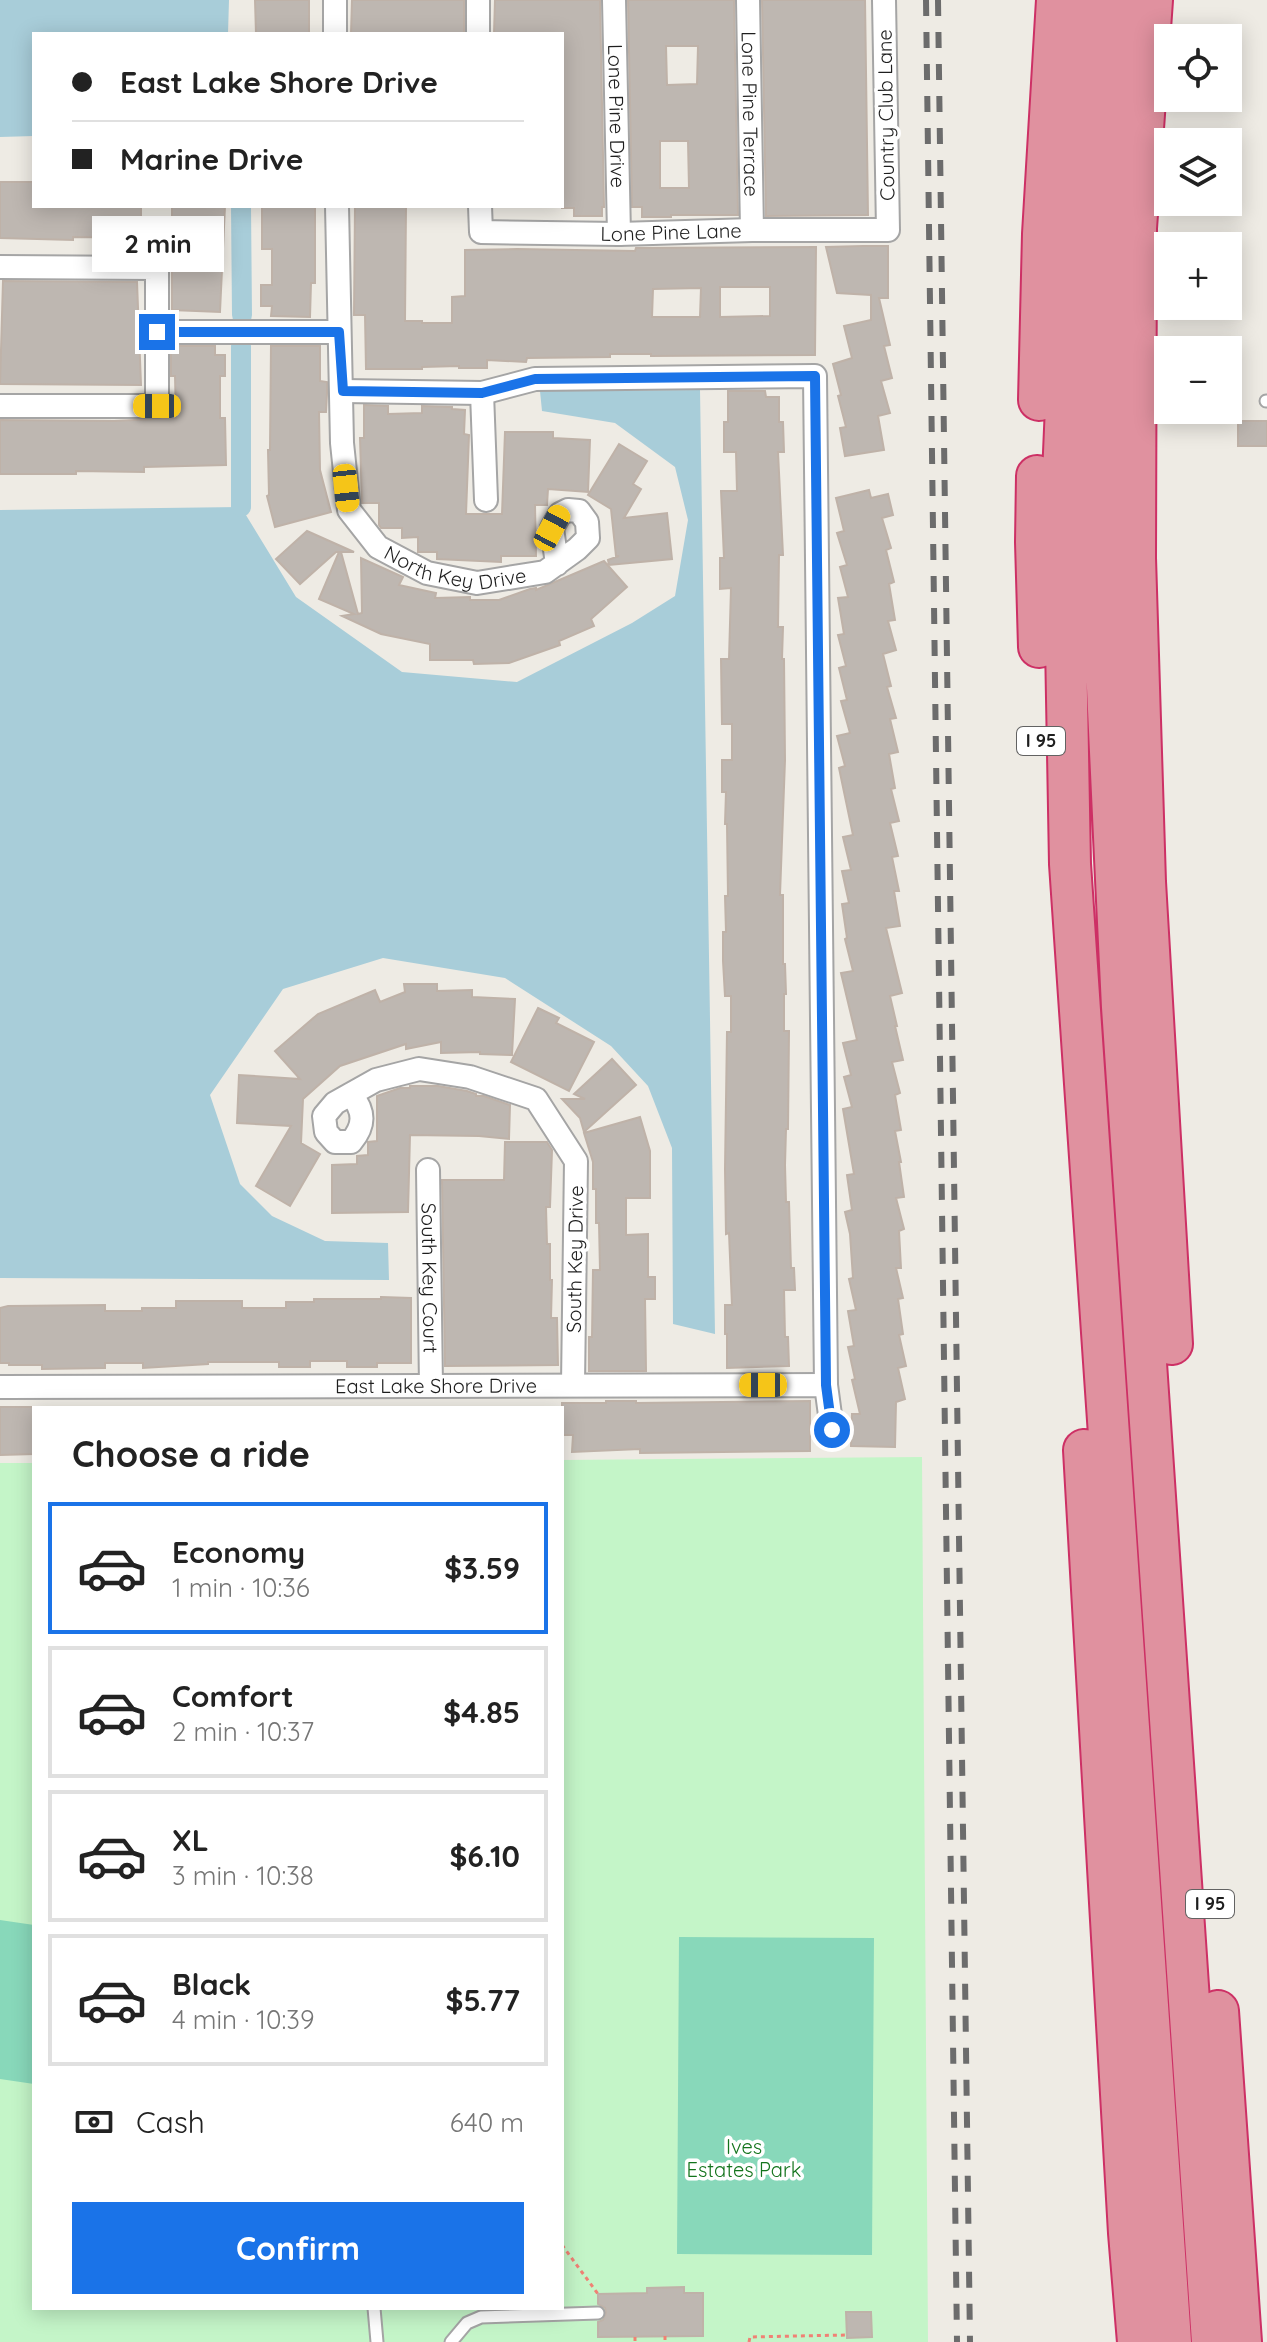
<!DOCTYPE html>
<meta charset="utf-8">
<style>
body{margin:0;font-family:Quicksand,sans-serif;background:#f2f2f2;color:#222;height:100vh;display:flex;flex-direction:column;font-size:30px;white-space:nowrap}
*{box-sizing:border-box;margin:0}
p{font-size:26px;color:#767676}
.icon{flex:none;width:44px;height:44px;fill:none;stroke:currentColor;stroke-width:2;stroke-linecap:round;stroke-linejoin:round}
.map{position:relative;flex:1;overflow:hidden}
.side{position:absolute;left:32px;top:1406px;width:532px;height:904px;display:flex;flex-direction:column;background:#fff;border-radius:0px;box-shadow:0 4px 20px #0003}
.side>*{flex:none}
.guide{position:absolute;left:32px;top:32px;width:532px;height:176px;border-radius:0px;box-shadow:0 4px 20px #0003;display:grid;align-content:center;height:176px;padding:0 40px;background:#fff}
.fabs{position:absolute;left:1154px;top:24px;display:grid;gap:16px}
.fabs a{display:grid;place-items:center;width:88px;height:88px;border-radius:0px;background:#fff;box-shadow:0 4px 20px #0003;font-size:40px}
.end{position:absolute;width:36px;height:36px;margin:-18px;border:10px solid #1a73e8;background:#fff;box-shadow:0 0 0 4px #fff}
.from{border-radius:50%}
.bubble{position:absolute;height:56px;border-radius:0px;background:#fff;box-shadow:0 4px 20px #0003;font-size:26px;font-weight:800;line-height:56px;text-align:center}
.car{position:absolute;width:24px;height:48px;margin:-24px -12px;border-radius:10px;box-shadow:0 0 6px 2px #0007;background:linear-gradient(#f5c518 24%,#345 0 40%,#f5c518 0 76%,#345 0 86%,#f5c518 0)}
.guide b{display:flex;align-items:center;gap:28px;height:76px;font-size:30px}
.guide b+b{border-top:2px solid #e0e0e0}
.guide i{width:20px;height:20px;background:#222}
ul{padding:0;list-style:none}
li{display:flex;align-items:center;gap:24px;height:132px;margin:0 16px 12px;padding:0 24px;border:4px solid #e0e0e0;border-radius:0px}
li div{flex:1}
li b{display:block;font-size:30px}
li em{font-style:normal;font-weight:800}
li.active{border-color:#1a73e8}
li>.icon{width:72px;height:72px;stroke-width:1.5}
h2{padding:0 40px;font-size:36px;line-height:96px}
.pay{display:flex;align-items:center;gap:20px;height:88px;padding:0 40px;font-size:30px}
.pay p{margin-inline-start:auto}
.button{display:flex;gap:16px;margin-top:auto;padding:16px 40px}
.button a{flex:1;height:92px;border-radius:0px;background:#1a73e8;color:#fff;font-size:32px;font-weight:800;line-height:92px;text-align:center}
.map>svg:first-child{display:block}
</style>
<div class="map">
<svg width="1267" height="2342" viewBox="0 0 1267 2342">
<rect width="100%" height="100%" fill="#eeebe4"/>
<path fill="#c4f5c8" d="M922,1457l6,885h-928v-879h34v845h528v-848z"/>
<path fill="#88d8ba" d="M0,1920l34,5v159l-34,-5z
M679,1937l195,1 -2,317 -195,-1z"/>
<path fill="#a8cdd9" d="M0,0h229l-1,34h-194v102l-34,1z
M700,390l15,944 -42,-10 -1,-176 -24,-62 -37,-40 -106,-68 -122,-20 -100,31 -73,106 30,89 32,32 53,25 63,2 1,37 -389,-2v-768l241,-3 55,90 106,75 115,10 115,-59 43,-27 13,-76 -13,-53 -60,-44 -73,-12 -2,-20z"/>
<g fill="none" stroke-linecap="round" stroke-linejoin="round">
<path stroke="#a8cdd9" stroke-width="20" d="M241,206l1,109
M241,507v-161"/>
</g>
<path fill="#beb7b1" stroke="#bfb2a8" stroke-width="2" fill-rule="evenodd" d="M255,0h54v34h-53z
M352,0h112v34h-113z
M495,0h105l4,207h-2v9h-28v-8h-12v-174h-68z
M628,0h106l4,215h-67v2h-29v-10h-10zM666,46h32l-1,38 -30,1zM660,141h28l1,47h-29z
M762,0h103l3,215 -102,1z
M0,182h34v24h107v32l-68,-1v3l-73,-2z
M172,206h53l-5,106 -48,-2z
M262,206h53v77h-4l-1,34 -39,-1 1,-10h-11v-21h11v-36h-10z
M355,206h51l-1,115h17v2h30v-26l13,-1v-46l52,-1 118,2 1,-3 180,-1 -1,108 -164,1v-2h-41v3l-83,1 -1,4 -39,-2v8h-28v-2l-37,1v2h-56l-1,-54h-11zM720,287h50v29l-50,1zM701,288l-1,29h-48l1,-28z
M863,246h25v52h-9l11,47 -6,1 8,32 -11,3 9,32 -12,3 6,34 -39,6 -5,-28 6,-1 -8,-31 3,-1 -8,-31 19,-6 -8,-32 27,-6v-25l-34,-2 -11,-46z
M3,281l134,1 4,103 -141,-1z
M171,346h44v9h10v21h-5v42h5l1,47 -82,2v5l-68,-1v3h-76v-54l114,1 62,-3 -1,-42h-4z
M271,346h49v35l7,1v12l-1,18h-7l1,58 11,42 -56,15 -8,-31 2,-1 -1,-45h2z
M728,391h37l1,6h13v25h4l1,30h-6l5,103h-4l-1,72h5l-1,32h2l1,101 -5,135h3v69h2l1,30h-2v37h5l-1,98h-2l-1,36 1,37h3l2,66h3l1,22h-11l1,47h3l1,29 -62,2v-34h-2v-29h7l-3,-72 -3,1 -1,-65 2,-137h4v-36h-6l-2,-35v-29h3l-1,-36h3l-1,-72h-2l1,-32h-4v-32h10v-36h-10l-1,-65h8l2,-71 -11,1v-31h4l-3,-67h16l-1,-39h-12v-30h4z
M364,405l24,1v8l34,-1v-7l30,1v2l13,1 -1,24 5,1 -3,79h36l3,-82h48v6l37,2 -2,52 -40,-3 -1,16h-12l1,51h-35v6l-64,-3v-7h-19v-15l-16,1v-10h-21l-2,-3v-22h-17l-2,-65h4z
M1238,421h29v25h-29z
M619,444l28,17 -14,23 8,5 -17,29 43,-5 5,46 -63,6 -1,-5 11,-4h-3l-5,-47 -23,-14z
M869,490l2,8 17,-4 5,21 -11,3 9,30 -5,2 8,32 -5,2 6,36 -7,1 8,29 -13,4 8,32 -4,1 9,31 -6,1 8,33 -9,2 6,34 -4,1 8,32 -9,2 8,33 -6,1 7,34h-5l6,35 -14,2 16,65 -12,3 7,30h-2l8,34 -11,2 8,31 -5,2 6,35 -6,1 6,31h-2l5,35 -8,1 8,31 -5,2 2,37h-5l7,30 -5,1 5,35 -4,1 7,31 -8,2 7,31 -9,3 -1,45 -44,-1 1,-32h8l-8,-34 3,-1 -7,-32 6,-1 -6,-35 8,-1 -7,-31 4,-1 -3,-44 -5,-22 7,-2 -5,-35 7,-1 -11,-65 9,-2 -8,-30 7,-2 -8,-32 14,-3 -16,-67 12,-2 -8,-32 2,-1 -5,-34 7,-1 -7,-32 9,-1 -8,-33 10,-2 -14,-67 6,-2 -8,-30 13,-3 -9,-32 6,-1 -8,-32 7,-2 -8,-31 6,-1 -6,-36 10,-1 -8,-30 7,-2 -10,-32 7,-2 -8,-33z
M307,531l47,21h-13l17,62 4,-1 -1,-55 42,19 -4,8 37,8 -1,5 35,-1v3h29l31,-11 6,-1v2l68,-29 23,26 -36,32 3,7 -35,15 1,4 -51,18 -35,1 -1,-4h-43v-16l-49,-10 -39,-18 12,-2 -35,-15 20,-47h-3l-36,32 -24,-25z
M404,984h33v7l35,-1v7l43,2 -3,56 -32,-1v-2l-39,1v-11l-35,7v-5l-66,22 -37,33 -2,44 19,11 -30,52 -34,-20 35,-60 -54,-3 2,-48 61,4 -25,-28 43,-37 57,-24 5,12 25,-10z
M538,1008l21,10 -3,5 38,19 -25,49 -58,-29z
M612,1059l24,26 -52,47 -4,-14 -18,-19h23l-11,-5z
M410,1086h28l29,5 9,3v2h8l26,9 -1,34 -30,-3 -69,-1 -2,77 -76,1v-48l25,-1v-8l11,-1v-13l9,-1v-45l23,-8h10z
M640,1117l10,34v47h-24v37l22,-1v43h7v22h-10l1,72h-57v-34h3l1,-67h7l-1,-47h-3v-34h-3v-27l-9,-29z
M505,1142h42l5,8 -2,57h-4l1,37h3v36h2l-1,38h6l1,47 -113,1 -3,-186h62z
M381,1297l30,1v65h-34v4h-30v-6h-37v6h-31v-5h-71v2l-65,4v-5h-38v5l-63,1v-4h-33v-2h-9v-55l8,-2 97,-1v6h37v-3h34v-7h66v7h44v-6h28v-3h67z
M606,1401h30v2l174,-2v50l-170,2v-4l-68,3 1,-17h-11v-32h44z
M0,1407h34v47l-34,1z
M684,2287v6h19v43l-105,1v-15l5,-2 3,-7 -1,-5 -7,-4v-10l49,-1v-5z
M846,2312h25l1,25 -25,1z"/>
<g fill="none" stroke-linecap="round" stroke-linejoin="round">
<g stroke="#a5a5a5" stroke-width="15">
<path id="service" d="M1266,401h1
M374,2308l3,34
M451,2342l16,-19 14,-6 117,-4"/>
</g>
<g stroke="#a5a5a5" stroke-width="26">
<g id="minor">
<path d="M335,0v34"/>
<path d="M478,0v34"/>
<path id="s1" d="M614,0l5,234"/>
<path id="s2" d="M748,0l4,230"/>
<path id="s3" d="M337,206l5,237 7,67 29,37 49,26 50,10 68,-11 32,-23 11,-11 -1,-16 -8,-11 -11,-1 -8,4 -8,14 5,36"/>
<path id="s4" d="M480,206l1,26 138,2 133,-4h136l-4,-230"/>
<path d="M0,267l157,1v138h-157"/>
<path d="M157,332h182"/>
<path d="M343,391l139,2 53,-14 280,-3 11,1009"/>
<path d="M482,393l4,107"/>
<path d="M351,1094c14,18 14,31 0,48h-16l-9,-10 -2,-16 11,-13 41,-23 43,-11 51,8 66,22 40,62 -3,223"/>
<path id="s5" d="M428,1170l3,216"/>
<path id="s6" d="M0,1387l826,-2 6,45"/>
</g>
</g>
<g stroke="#cd3065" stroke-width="44">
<path id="motorway" d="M1088,0l-10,127 -15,349 7,388 101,1478
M1117,0l-13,223 -5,294 23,490 90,1335
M1152,0l-16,228 -1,330 10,324 27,462
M1039,400l4,-166 14,-234
M1037,476l-1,66 3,105
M1084,1450l45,783 9,109
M1218,2011l23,331"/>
</g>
<path stroke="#f08174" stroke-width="3" stroke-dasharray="4 4" stroke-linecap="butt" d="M562,2245l36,49
M665,2336v6
M635,2337v5
M749,2342l1,-5 97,-2"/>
<use href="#service" stroke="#fff" stroke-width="11"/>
<use href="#minor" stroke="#fff" stroke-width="22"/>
<use href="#motorway" stroke="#e0919f" stroke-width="40"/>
<path stroke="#6c6c6c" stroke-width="6" stroke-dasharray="16 16" stroke-linecap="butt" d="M926,0l31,2342
M938,0l32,2342"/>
</g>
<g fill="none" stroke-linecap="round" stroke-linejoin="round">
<path stroke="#1a73e8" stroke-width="10" d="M157,332h182l4,59 139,2 53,-14 280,-3 11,1009 6,45"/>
</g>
<g text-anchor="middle" stroke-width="7" stroke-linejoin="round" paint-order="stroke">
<g fill="#fff" stroke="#626262" stroke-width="2">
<rect x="1017" y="727" width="48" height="28" rx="6"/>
<rect x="1186" y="1890" width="48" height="28" rx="6"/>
</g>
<g font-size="18" font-weight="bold" fill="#1e1e1e">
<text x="1041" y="747">I 95</text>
<text x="1210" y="1910">I 95</text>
</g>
<g font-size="20" fill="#1e1e1e" stroke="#fff">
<text dy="7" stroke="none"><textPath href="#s2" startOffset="114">Lone Pine Terrace</textPath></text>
<text transform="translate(886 115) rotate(-91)" y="7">Country Club Lane</text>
<text dy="7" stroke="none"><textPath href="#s1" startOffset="116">Lone Pine Drive</textPath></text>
<text dy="7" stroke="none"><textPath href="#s4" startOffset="216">Lone Pine Lane</textPath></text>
<text dy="7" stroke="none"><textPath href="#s3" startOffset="434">North Key Drive</textPath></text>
<text transform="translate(575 1259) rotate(-89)" y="7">South Key Drive</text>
<text dy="7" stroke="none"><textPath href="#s5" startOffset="108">South Key Court</textPath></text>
<text dy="7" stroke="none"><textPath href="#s6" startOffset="436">East Lake Shore Drive</textPath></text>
</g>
<g font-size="20" fill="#13741c" stroke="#fff">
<text x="744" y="2154">Ives<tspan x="744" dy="23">Estates Park</tspan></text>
</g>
</g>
</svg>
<div class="fabs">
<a><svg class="icon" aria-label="locate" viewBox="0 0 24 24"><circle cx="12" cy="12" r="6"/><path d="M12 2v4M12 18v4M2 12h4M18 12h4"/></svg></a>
<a><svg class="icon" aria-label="layers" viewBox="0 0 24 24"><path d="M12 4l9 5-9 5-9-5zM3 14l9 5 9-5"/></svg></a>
<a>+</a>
<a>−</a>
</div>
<i class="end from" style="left:832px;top:1430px"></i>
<i class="end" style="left:157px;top:332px"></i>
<div class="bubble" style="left:92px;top:216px;width:132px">2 min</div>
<i class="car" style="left:157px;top:406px;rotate:270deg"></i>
<i class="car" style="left:346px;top:488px;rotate:174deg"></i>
<i class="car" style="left:552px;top:528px;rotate:28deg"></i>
<i class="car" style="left:763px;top:1385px;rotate:270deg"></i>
<div class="guide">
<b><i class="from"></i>East Lake Shore Drive</b>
<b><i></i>Marine Drive</b>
</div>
<section class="side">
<h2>Choose a ride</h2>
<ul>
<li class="active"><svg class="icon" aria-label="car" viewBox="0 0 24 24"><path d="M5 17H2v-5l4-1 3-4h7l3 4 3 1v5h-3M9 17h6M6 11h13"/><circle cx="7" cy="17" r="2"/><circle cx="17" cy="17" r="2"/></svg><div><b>Economy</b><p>1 min · 10:36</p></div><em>$3.59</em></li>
<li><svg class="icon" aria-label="car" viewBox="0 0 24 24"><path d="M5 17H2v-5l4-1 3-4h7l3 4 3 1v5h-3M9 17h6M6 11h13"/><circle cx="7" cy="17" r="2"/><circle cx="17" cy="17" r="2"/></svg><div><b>Comfort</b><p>2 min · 10:37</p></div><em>$4.85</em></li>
<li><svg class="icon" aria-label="car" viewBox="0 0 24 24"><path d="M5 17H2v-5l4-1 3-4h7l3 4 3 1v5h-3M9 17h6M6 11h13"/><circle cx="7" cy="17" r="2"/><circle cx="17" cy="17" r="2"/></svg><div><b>XL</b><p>3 min · 10:38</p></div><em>$6.10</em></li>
<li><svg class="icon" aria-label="car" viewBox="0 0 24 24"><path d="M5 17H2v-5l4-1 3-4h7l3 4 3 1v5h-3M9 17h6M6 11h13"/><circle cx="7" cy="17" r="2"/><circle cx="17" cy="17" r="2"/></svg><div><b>Black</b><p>4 min · 10:39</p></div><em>$5.77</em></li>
</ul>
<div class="pay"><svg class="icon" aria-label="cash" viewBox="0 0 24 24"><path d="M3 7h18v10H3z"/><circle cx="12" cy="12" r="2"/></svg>Cash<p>640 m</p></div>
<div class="button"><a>Confirm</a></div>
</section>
</div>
